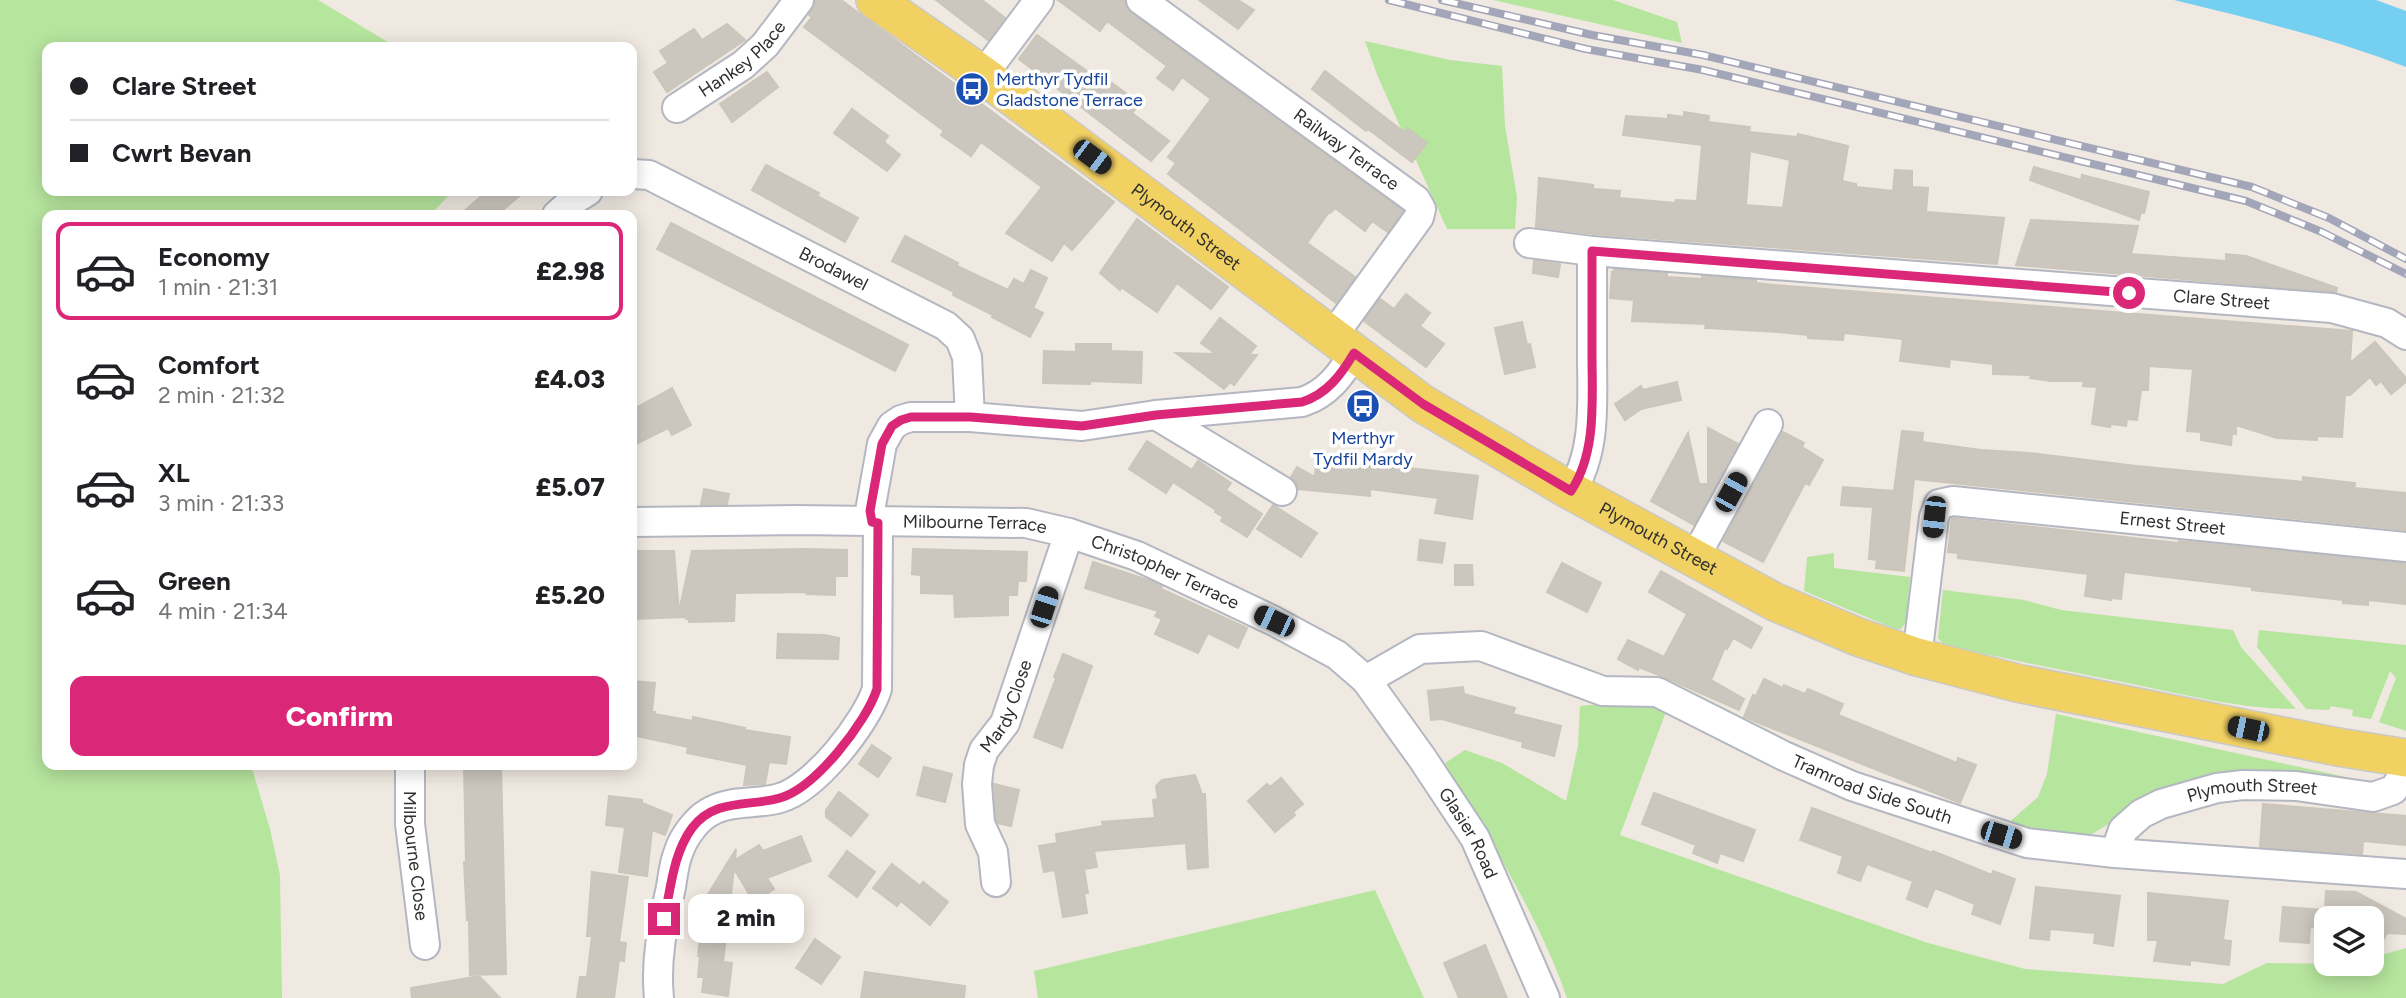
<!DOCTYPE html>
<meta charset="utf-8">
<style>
body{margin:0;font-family:Figtree,sans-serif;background:#f6f6f6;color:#202124;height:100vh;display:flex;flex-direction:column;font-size:26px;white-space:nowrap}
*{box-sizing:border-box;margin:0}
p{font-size:23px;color:#757577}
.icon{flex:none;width:38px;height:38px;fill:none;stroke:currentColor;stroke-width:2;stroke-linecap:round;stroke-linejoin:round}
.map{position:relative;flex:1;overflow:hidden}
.panel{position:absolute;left:42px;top:210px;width:595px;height:560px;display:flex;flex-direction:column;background:#fff;border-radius:14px;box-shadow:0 4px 18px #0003}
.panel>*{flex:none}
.top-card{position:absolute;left:42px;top:42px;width:595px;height:154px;border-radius:14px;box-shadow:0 4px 18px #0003;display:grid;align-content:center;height:154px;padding:0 28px;background:#fff}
.tools{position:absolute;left:2314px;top:906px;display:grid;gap:14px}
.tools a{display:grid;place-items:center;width:70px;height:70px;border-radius:14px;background:#fff;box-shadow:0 4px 18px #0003;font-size:35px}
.end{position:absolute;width:32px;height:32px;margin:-16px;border:9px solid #db2777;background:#fff;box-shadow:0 0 0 4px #fff}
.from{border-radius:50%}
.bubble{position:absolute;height:49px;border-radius:14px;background:#fff;box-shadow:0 4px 18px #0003;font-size:23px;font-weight:800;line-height:49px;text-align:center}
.car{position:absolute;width:21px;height:42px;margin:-21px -10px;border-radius:9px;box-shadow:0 0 5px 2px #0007;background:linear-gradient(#222 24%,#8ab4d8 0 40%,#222 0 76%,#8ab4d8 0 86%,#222 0)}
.top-card b{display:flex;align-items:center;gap:24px;height:66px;font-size:26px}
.top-card b+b{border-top:2px solid #e0e0e0}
.top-card i{width:18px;height:18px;background:#202124}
ul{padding:12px 0 0;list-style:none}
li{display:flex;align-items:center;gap:21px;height:98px;margin:0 14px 10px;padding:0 14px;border:4px solid transparent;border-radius:14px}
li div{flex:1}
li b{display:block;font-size:26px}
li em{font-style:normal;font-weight:800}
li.current{border-color:#db2777}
li>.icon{width:63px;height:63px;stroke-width:1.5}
.primary-button{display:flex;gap:14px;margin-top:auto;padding:14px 28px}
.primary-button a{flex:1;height:80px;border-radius:14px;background:#db2777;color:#fff;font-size:28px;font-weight:800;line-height:80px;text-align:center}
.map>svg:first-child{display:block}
</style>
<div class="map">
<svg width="2406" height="998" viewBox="0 0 2406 998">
<rect width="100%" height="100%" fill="#efe9e1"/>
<path fill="#b6e59e" d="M0,0h318l78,47h-349v144h406l-17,18 -11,6h-378v550h204l19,64 10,46 2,123h-282z
M1493,0h120l64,22 5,21z
M1365,41l85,19 52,6 3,60 12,71 -2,32h-68l-32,-71 12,-15 -20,-15 -4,5 -25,-56z
M1834,553v15l76,9 -4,45 -5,7h-6l-91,-38 3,-34z
M1943,590l81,10 37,10 172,20 8,17 55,62c-54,0 -106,-13 -159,-24 -65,-13 -129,-25 -194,-41l-5,-6z
M2259,630l147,15v86l-27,-9 17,-44 -6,-7 -19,48 -19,-3 1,-6 -22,-4 -2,4 -23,-1 -49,-62z
M1609,703l58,6 -47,126 308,108 97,26 198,15 44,-21 104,1v-6l35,-10v50h-839c-28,-82 -79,-160 -122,-235l20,-13 37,13 64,38 12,-55 2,-40z
M2056,714l313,68 4,3 -228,17 -58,35 -81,-12 32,-28 9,-23z
M1375,890l49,108h-386l-4,-27z"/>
<path fill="#75cff0" d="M2174,0h202l30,11v56c-76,-29 -153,-48 -232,-67z"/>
<path fill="#cbc7bf" stroke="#cbc5ba" stroke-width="2" fill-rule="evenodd" d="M815,0h26l273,202 -42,48 -8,-7 -12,18 -46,-28 36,-46 -61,-45 -10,14 -30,-21 3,-4 -140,-104 8,-10 -3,-2z
M936,0h46l23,18 -17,22z
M1058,0h67l1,7 5,6 272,198 -15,21 -16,-11 -7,10 -30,-23 -5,5 -1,-1 -22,31 48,34 -19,26 -168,-129 8,-11 -8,-6 43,-58 -29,-22 -9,13 -16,-12 10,-12 -60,-45 -7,10z
M1199,0h39l16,10 -16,19z
M727,24l18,16 -78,52 -13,-20 14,-9 -8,-12 34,-22 8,11z
M1037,35l72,52 3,-4 28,21 -8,9 37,28 -18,20 -132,-102z
M1325,71l79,61 3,-4 20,15 -15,19 -44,-33 -2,2 -54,-42z
M767,72l11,15 -46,35 -12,-18z
M852,109l36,27 -4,6 16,13 -13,16 -53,-38z
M1684,112l25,4 -1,6 42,5 -1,5 48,5 1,-3 50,12 -6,35 14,3v3l37,4 2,-21 17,1v16l16,1 -2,24 78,6 -7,46 -403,-30 -58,-7 3,-49 54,7v4l27,2 -1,7 56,5 1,-3 21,1 5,-56 -79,-10 3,-19 42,3v-4l16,2zM1750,151l40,9 -7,48 -37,-3z
M766,165l53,28 -2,3 41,22 -13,24 -93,-52z
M2034,167l47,13 1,-5 67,17 -5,21 -3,-1 -2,8 -109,-40z
M487,191h38l-28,24h-37z
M1137,219l91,68 -17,22 -34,-26 -20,29 -36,-25 -1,3 -20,-17z
M2031,220l107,6 -7,28 95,7v-7l20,2 91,32 -1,4 -320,-27z
M671,223l237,122 -13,26 -238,-122z
M905,236l53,27 -1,3 51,24 6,-11 10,5 7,-14 16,8 -14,30 10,5 -13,24 -38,-20 1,-2 -40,-20 1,-3 -62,-31z
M1534,260l26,4 -2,13 -25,-4z
M1614,269l53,4v4l35,2v-3l54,4v3l18,2 578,46 -2,32 25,-21 31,36v4l-15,12 -10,-13 -5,4 -6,-8 -20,18h-5l-3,42 -25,-1v4l-40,-2 -41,-13v9h-4l-1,11 -30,-5v-8l-14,-1 6,-62 -44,-3 -1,24h-7l-4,30 -10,-1 -1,7 -15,-2 -1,3 -18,-3 5,-37 -14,-1 1,-5h-33l-21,-3 2,-3 -39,-1v-10l-43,-5 -1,8 -49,-6 3,-22 -59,-6 -1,7 -35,-2v-3l-29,-3 -71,-4h-3l1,-4 -74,-3 2,-21 -24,-2 2,-26h2z
M1406,294l24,19 -10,13 24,18 -18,23 -62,-46 16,-22 14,10z
M1220,318l36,28 -7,9h8l-23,30 -4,-3 -6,7 -48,-36 40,1 -15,-11z
M1522,322l5,23 3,-1 5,23 -30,7 -10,-46z
M1076,344h35v7l31,1 -1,31 -51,-2v3l-47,-1 1,-32 32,1z
M1677,382l4,18 -40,9 -16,11 -10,-16 26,-18 2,4z
M672,388l19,37 -19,10 -4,-7 -36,18v-36z
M1708,428l30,16 -44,81 -43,-24 37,-68 11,51h9z
M1902,431l21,2 -1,9 59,8 48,3 107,13 167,16v-5l52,6 -1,5 52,5v37l-492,-51 -10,92 -28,-3 1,-8 -8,-1 4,-52 -32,-2 2,-18 51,4z
M1783,432l21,11 -2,4 21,13 -14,25 -4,-2 -42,79 -40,-21z
M1147,441l45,29 6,-9 33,22 -5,7 36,24 -15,23 -26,-16 2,-4 -8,-5 1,-2 -43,-28 -7,11 -37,-24z
M1329,459l149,17 -6,43 -37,-6 3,-15 -68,-9v7l-72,-7 -2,-7 -5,-5 6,-10 18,10 1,-14 12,1z
M704,489l25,5 -2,10 -26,1z
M1273,505l44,28 -16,24 -44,-28z
M1952,518l226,25 1,-2 227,22 -1,41 -37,-4v5l-25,-2v-3l-91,-10v-3l-128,-15 -3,27 -10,-1v2l-26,-4 3,-22 -130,-16v-5l-10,-1z
M1420,540l25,3 -3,20 -24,-3z
M805,549l42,1v26h-12v19l-28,-1 1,-2 -73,1 -1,28 -45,1v-3h-3v-2l-54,2v-68h42l5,61 13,-61z
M913,549l114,3 -1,29h-8l-1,14h-9v20l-53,2 -1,-23 -33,-1v-18l-9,-1z
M1093,562l58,19 11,5 -1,3 86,39 -9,20 -30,-15 -10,20 -43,-19 7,-15 -7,-3 3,-5 -73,-23z
M1562,563l39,20 -14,29 -40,-20z
M1455,565h17l1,20h-18z
M1661,571l101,57 -11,20 -18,-10 -6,11 -2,-2 -14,33 33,19 -5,11 -75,-33 -25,-10 -1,3 -20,-11 10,-19 36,17 23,-43 -38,-22z
M778,634l46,1 15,3 -1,21 -61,-1z
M1063,654l29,12 -30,82 -28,-11 22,-59 -2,-1z
M1764,679l19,9 1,-3 21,9 3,-5 35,15 -5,11 119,48 1,-5 18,7 -16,38 -216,-86 9,-22 3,1z
M632,681l23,2 -3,29h3l-1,2 39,7v-4l52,11 -1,2 46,7 -4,27 -17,-2 -4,22 -21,1 3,-20 -60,-12 1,-6 -56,-12z
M1463,687l1,7 51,14 -2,6 48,12 -7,30 -32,-9 1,-5 -81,-23 -11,1 -3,-29z
M872,745l19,13 -13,19 -19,-13z
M464,765h37l5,209 -36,1 -1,-55h-2l-3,-58h2z
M924,767l28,7 -7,28 -28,-7z
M1195,775l7,19h3l3,73 -20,2 -2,-26 -92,8 3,16 -13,2 4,24h-4l3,20 -24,4 -8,-47 -11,2 -5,-26 18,-3 -1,-9 47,-8 -1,-4 53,-4 -2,-18 5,-1 -2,-13 6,-6z
M1281,778l22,26 -10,8 2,3 -20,17 -27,-31 19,-17 3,3z
M994,784l25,6 -8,36 -13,-3 -2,-3z
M839,792l29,23 -17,21 -25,-19v-7z
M1654,793l101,37 -12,31 -23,-8 -3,10 -24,-10 3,-8 -54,-21z
M609,796l33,4v3l30,12 -7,20 -13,-5 -5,46 -28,-4 6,-45 -19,-2z
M2263,804l143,12v29l-43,-4 -1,13 -102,-7z
M1812,808l120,45 1,-2 59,24 1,-4 22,8 -15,45 -28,-10 3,-10 -40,-16 -8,19 -20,-8 6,-18 -46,-17 -7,17 -22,-8 5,-17 -43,-16z
M801,836l10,25 -44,17 7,11 -20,13 -20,-33 -11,93 9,1 -4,33 -26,-4 2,-15h-6l2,-21h-2l6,-50 -2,-2 34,-55 -1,11 24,-15 4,6z
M847,851l28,21 -18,25 -28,-21z
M892,864l28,22 3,-4 25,20 -18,23 -29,-24 -4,5 -24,-18z
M592,872l36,5 -9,65 7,1 -2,18 -5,-1 -5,38h-37l3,-21h7l5,-41h-5z
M2036,887l84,9 -7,50 -19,-3 1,-10 -45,-4 -1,11 -19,-2z
M2326,891l30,1 50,27v15l-19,-1 -16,28v-42h-45v9l-16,-1 -1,16 -29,-2 3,-34 42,3z
M2148,893l80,8 -5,39 8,1 -2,24 -39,-5v5l-36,-4 4,-21h-10z
M815,939l25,18 -19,27 -25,-16z
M1485,945l22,53h-48l-15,-35z
M865,972l100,14 -1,12h-103z
M479,976l21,22h-88l-1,-10z"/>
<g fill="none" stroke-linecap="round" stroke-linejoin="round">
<g stroke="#b4b7c1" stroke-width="32">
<g id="minor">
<path id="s1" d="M1141,0l275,200 5,9 -2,8 -87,120"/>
<path d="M983,75l56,-75"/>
<path id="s2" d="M677,108l66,-43 22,-20 34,-45"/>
<path id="s3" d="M632,174l17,1 297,151 14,13 7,18 3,60"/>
<path d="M557,215l18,-16 13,-8"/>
<path id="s4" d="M1529,243l63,8 740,57 55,15 19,12"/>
<path d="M1156,415l126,76"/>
<path d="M1571,491c26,-39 21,-92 21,-137 0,-34 0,-69 0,-103"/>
<path id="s5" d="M632,522l165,-2 229,3 43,10 68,23 137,65 63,34 29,25 56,78 53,80 70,160"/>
<path d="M872,522l-2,-11 12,-67 10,-18 9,-6 10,-3h59l112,9 74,-11 146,-13c25,-8 39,-27 52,-49"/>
<path d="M1694,559l74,-135"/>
<path id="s6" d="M1917,657l17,-140 5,-13 14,-3 453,46"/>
<path id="s7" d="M1366,680l54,-31 61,-3 122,45 54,1 127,64 68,30 175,57 88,10 291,21"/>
<path id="s8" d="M410,765v59l15,121"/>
<path id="s9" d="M2115,853l8,-23 18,-16 20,-10 56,-16 26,-3 53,1 77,11 20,-7 13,-17"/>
<path id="s10" d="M996,882l-3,-30 -13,-28 -3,-40 2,-19 5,-15 21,-27 64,-190"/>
<path d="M659,998c-4,-38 4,-74 12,-111 2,-12 3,-25 8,-36 4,-13 17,-31 29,-38 22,-14 49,-8 72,-15 35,-10 86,-75 97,-109l1,-166"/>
</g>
</g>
<g stroke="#c9c9c9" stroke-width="40">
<g id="major">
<path id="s11" d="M875,0l108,75 440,329 148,87 204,111 83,35 59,20 100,26 321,64 68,11"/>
</g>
</g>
<use href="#minor" stroke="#fff" stroke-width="28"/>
<use href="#major" stroke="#f2d163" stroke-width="37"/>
<g stroke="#a3a6b8" stroke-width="8">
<path id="rail" d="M1389,0l197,49 117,21 543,131 76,31 84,42
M1442,0l150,35 111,20 549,132 77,31 77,41"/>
</g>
<use href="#rail" stroke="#fff" stroke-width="5" stroke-dasharray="16" stroke-linecap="butt"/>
</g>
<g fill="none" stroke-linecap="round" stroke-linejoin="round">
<path stroke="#db2777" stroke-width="9" d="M664,919c7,-31 9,-65 28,-91 23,-30 56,-21 88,-30 35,-10 86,-75 97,-109l1,-166 -6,-1 -2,-11 12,-67 10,-18 9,-6 10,-3h59l112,9 74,-11 146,-13c25,-8 39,-27 52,-49l69,51 148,87c26,-39 21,-92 21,-137 0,-34 0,-69 0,-103l537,42"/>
</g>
<defs>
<g id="bus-disc" transform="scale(1.75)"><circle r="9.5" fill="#1a4fb4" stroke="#fff"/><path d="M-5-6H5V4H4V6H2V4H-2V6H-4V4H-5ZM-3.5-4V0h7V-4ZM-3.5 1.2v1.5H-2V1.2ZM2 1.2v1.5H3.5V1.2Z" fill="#fff"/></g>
</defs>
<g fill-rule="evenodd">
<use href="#bus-disc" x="972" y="89"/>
<use href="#bus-disc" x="1363" y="406"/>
</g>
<g text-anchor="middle" stroke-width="7" stroke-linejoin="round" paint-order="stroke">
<g font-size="18" fill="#2e2e2e" stroke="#fff">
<text dy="6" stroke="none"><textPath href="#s2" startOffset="82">Hankey Place</textPath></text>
<text dy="6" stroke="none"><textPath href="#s1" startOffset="254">Railway Terrace</textPath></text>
<text dy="6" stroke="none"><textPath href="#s11" startOffset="385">Plymouth Street</textPath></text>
<text dy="6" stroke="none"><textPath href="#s3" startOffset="224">Brodawel</textPath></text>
<text dy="6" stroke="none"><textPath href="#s4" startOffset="695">Clare Street</textPath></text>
<text dy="6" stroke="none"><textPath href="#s6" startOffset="390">Ernest Street</textPath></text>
<text dy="6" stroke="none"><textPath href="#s5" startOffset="343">Milbourne Terrace</textPath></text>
<text dy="6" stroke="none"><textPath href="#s11" startOffset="952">Plymouth Street</textPath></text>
<text dy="6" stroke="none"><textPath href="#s5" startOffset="542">Christopher Terrace</textPath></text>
<text dy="6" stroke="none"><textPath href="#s10" startOffset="186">Mardy Close</textPath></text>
<text dy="6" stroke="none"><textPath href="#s7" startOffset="544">Tramroad Side South</textPath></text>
<text dy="6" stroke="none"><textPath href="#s9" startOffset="164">Plymouth Street</textPath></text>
<text dy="6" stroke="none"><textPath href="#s5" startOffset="956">Glasier Road</textPath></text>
<text dy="6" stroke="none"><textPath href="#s8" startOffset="91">Milbourne Close</textPath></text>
</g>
<g font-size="18" fill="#164399" stroke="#fff" text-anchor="start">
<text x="996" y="85">Merthyr Tydfil<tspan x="996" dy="21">Gladstone Terrace</tspan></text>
<text x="1363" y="444" text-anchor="middle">Merthyr<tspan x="1363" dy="21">Tydfil Mardy</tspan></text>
</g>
</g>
</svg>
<div class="tools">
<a><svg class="icon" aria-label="layers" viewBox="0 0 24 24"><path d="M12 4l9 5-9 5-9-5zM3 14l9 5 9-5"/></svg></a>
</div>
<i class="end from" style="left:2129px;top:293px"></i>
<i class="end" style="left:664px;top:919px"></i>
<div class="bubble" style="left:688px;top:894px;width:116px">2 min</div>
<i class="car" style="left:1092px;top:157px;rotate:127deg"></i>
<i class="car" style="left:1731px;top:492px;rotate:29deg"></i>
<i class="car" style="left:1934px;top:517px;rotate:186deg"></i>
<i class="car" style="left:1044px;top:607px;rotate:18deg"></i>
<i class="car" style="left:1274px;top:621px;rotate:295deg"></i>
<i class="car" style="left:2248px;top:729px;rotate:282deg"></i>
<i class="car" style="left:2001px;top:835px;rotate:107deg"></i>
<div class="top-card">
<b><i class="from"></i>Clare Street</b>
<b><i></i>Cwrt Bevan</b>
</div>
<section class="panel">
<ul>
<li class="current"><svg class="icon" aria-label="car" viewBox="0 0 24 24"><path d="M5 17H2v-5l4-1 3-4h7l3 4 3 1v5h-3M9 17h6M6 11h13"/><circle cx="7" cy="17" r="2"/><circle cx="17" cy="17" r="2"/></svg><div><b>Economy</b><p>1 min · 21:31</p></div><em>£2.98</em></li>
<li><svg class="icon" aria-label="car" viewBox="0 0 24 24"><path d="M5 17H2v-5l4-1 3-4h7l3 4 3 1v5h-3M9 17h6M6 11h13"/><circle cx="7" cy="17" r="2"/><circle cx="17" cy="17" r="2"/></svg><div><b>Comfort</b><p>2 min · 21:32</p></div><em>£4.03</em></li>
<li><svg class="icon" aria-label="car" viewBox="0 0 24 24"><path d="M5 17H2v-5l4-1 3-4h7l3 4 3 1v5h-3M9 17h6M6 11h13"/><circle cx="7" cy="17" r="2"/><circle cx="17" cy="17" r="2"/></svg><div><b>XL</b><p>3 min · 21:33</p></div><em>£5.07</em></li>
<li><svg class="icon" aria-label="car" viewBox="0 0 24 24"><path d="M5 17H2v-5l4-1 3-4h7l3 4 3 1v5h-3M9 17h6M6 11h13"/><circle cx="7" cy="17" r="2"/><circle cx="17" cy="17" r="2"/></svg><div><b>Green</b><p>4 min · 21:34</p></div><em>£5.20</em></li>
</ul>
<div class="primary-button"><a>Confirm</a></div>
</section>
</div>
